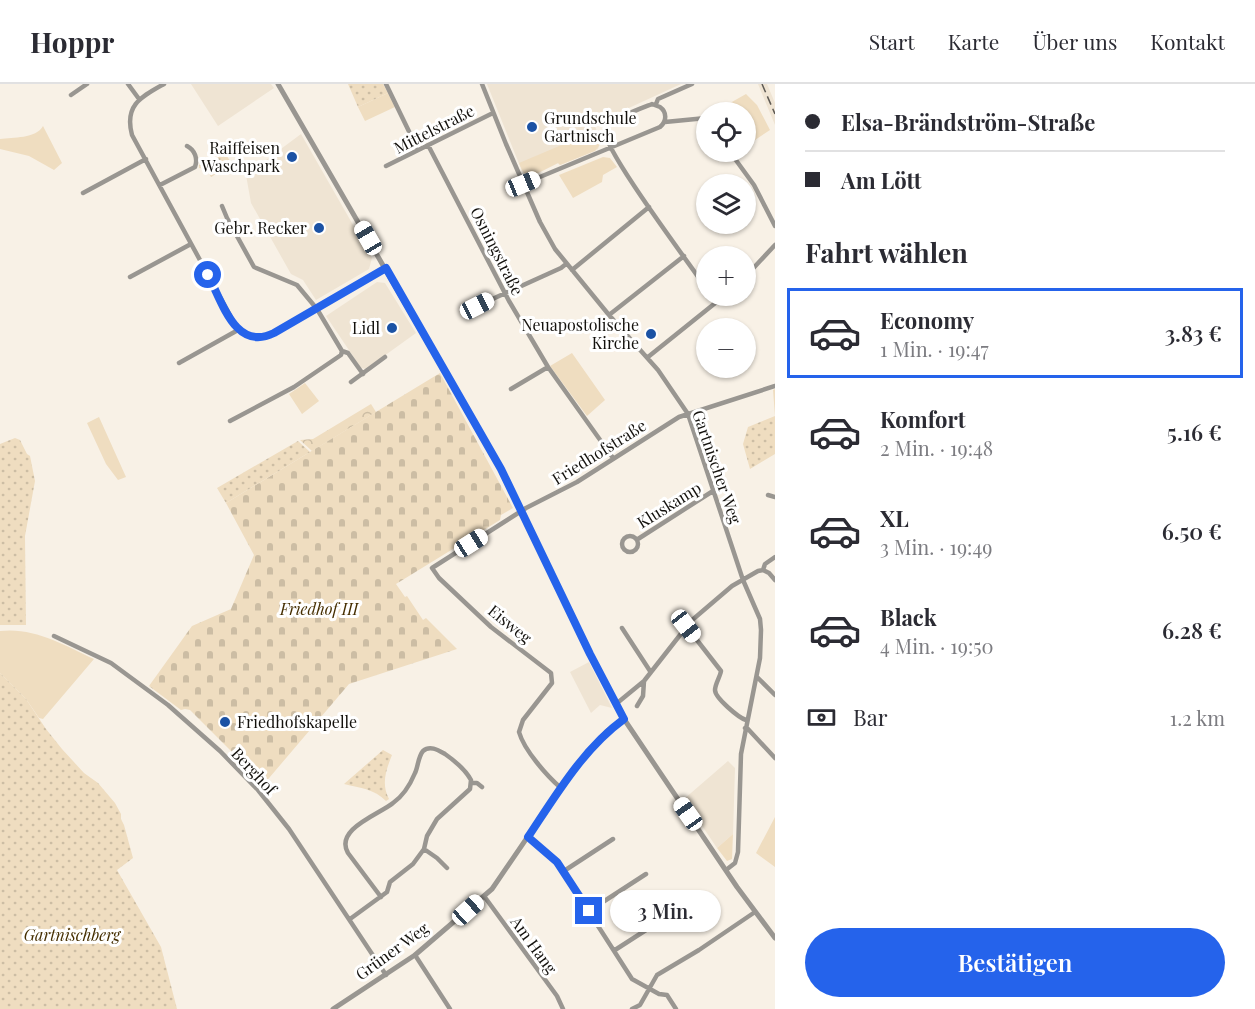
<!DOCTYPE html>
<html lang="de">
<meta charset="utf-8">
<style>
body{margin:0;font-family:"Playfair Display",serif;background:#f7f7f7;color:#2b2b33;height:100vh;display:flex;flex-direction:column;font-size:22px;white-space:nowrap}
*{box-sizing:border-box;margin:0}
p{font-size:20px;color:#7c7c81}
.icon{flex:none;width:33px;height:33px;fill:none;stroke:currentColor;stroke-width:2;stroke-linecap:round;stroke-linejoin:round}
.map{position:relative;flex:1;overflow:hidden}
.sheet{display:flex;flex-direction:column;background:#fff;width:480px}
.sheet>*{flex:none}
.banner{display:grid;align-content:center;height:132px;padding:0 30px;background:#fff}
.fabs{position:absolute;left:696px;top:18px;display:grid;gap:12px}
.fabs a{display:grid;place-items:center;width:60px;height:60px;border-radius:50%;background:#fff;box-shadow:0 2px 4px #0004;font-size:30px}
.end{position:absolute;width:27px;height:27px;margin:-14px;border:8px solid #2563eb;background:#fff;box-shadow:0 0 0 3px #fff}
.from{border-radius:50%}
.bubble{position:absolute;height:42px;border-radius:21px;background:#fff;box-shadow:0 2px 4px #0004;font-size:20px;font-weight:600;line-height:42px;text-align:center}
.car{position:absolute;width:18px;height:36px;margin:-18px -9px;border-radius:8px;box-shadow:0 0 4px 2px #0007;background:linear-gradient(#fff 24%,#345 0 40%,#fff 0 76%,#345 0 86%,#fff 0)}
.banner b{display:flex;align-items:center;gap:21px;height:57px;font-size:22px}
.banner b+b{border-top:2px solid #e1e1e2}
.banner i{width:15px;height:15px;background:#2b2b33}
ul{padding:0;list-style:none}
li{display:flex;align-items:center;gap:18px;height:90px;margin:0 12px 9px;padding:0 18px;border:3px solid transparent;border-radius:0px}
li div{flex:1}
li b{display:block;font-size:22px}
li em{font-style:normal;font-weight:600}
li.active{border-color:#2563eb}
li>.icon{width:54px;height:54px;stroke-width:1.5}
h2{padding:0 30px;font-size:27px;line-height:72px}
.pay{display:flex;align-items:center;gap:15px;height:66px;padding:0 30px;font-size:22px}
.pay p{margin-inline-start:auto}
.cta{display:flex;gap:12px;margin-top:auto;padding:12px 30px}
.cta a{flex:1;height:69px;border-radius:36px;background:#2563eb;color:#fff;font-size:24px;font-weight:600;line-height:69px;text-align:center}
header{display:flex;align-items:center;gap:36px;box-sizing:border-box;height:84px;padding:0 30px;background:#fff;border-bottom:2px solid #e1e1e2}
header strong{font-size:28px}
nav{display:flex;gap:33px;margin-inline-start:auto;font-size:21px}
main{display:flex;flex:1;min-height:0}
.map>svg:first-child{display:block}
</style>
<header>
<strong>Hoppr</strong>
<nav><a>Start</a><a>Karte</a><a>Über uns</a><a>Kontakt</a></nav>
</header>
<main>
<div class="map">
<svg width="775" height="925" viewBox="0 0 775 925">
<defs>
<pattern id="forest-crowns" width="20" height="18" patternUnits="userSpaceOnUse" patternTransform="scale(1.5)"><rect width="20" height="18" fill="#efddc0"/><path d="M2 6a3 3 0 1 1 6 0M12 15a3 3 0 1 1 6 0" fill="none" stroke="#ccbda4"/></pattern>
<pattern id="cemetery-stones" width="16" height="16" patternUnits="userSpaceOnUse" patternTransform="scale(1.5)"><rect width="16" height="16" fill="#efddc0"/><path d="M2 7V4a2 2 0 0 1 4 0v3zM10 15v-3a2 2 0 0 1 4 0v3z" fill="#ccbda4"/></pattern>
<pattern id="park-dots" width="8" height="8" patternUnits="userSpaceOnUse" patternTransform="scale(1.5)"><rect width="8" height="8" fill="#efddc0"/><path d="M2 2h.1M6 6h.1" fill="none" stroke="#ccbda4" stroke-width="1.8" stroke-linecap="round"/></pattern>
</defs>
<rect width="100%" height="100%" fill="#f8f1e6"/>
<path fill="#efe4d3" d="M191,0h80l3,4 -56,38z
M487,0h194l-87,40 7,17 -3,8 -38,16 -2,-2 -26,13h-5l-5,-5z
M758,0h9l8,19v22z
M301,50l71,124 -3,11 -53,31 -13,-20 -12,-6 -40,-71 -5,-28z
M377,198l8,1 31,50 -50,36 -5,-1 -35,-52z
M589,578l23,46 -12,-3 -9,8 -21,-41z
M728,677l7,7 -2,66 -16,14 -33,-49z"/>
<path fill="#efddc0" d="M388,9l7,14 -30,14 -7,-14z
M746,10l11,11 13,25 -24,16v-34h-32z
M43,42l19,37 -8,7 -25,-14 -29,-7v-10c13,-2 36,0 43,-13z
M597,46l4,13 -6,8 -35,14 -2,-2 -26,13c-8,0 -10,-6 -13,-13z
M603,73l7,1 7,9 -14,8 -1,7 -29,16 -14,-23z
M572,269l33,47 -18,16 -37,-50z
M305,299l14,18 -17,13 -13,-20z
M99,333l27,60 -8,3 -12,-16 -19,-41z
M0,547c34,-4 64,14 94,28l-51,60 -4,-1 -13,-19 -26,-26z
M775,733v50l-19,-14z
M733,750l-1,25 -5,2 -10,-13z"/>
<path fill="url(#forest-crowns)" d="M371,320l5,8 -64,39 -12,-11 13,-1z"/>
<path fill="url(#cemetery-stones)" d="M440,289l73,135 -12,7 -1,5 -104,64 9,13 2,-1 16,24 3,-2 31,31 -108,35 -85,100 -74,-74 -5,-1 -4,1 -32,-24 43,-60 39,-17 23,-54 -28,-52z"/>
<path fill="url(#park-dots)" d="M348,0h35l5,9 -30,14z
M223,66l9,14 -21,13 -5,-8 -7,-1v-3z
M775,305v65l-25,15 -7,-25 5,-17 27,-11 -2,-26z
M15,354l5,2 7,14 3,2 5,25 -10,55 1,89h-26v-181z
M298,357l12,11 -84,51 -9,-15z
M0,589l26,26 20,30 16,20 22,24 14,10 17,20 6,11v5l3,6 9,33 -16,12 44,77 16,62h-177z
M383,666l9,5c-6,15 -11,29 -3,44l-3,2c-12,-12 -25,-13 -42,-17z"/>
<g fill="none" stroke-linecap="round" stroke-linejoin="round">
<path stroke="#999691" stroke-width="4.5" d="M128,0l11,15
M164,0c-23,13 -40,21 -32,51l106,195 17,7 13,-1 118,-68
M386,0l32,66
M482,0l24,60 34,78 15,27 54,66 49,55 30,44 55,166 17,39 1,11 -1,28 -19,96 -3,98 -3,11 -9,7
M71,11l16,-11
M656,20l2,-5 34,-15
M665,38l41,-4
M428,61l81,156 39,66 65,91
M730,68l24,33 21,41
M386,82l107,-53
M523,100l137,-57c7,-6 7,-15 0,-20l-8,-3c-10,4 -44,16 -47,26 -4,17 87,137 101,158
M160,101l35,-18c3,-8 0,-17 -8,-21
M83,109l63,-34
M222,122l5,12 27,49 43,18 20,24 25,42 6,2 15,21
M572,186l77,-63
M746,192l29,-31
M130,193l61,-33
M477,222l84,-38 5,-4
M609,231l75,-59
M648,273l76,-61
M179,279l59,-33
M351,298l34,-25
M511,305l37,-22
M230,337l64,-34 47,-32 1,-4
M768,411l7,2
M622 460a8 8 0 1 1 16 0a8 8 0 1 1-16 0Z
M638,455l75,-48
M763,486l6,3 6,7
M686,542l35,45c-1,6 -6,13 -6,19 0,8 24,28 31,30
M622,544l28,43
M54,552l57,27 57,42 52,46 38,39 31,39 97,146
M757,593l18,18
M616,620l28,-23 47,-60 41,-35 26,-15 5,-1 2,-6 10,-7
M637,622l6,-10 1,-15
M745,644l3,1 27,29
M472,699h5l5,4
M561,704c-14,-12 -37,-38 -42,-56l4,-12 29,-37 -1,-10 -60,-46 -52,-49 -7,-10 94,-60 51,-26 102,-65 96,-31
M528,753l29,25 75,117 27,15 8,1 9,14
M424,765l13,9 10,10
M564,787l49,-32
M484,812l73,100 6,13
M589,827l57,-37
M350,835l37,-27 3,-10 23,-18 11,-15 3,-13 10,-17 33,-30 1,-9c-6,-11 -16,-19 -26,-26 -7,-4 -15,-9 -22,-3 -5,6 -5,16 -8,22 -5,12 -12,23 -22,30 -13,11 -59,26 -45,50l33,44
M615,866l59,-38
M415,871l35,54
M632,925l8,-4 17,-30 42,-25 56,-38"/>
<path stroke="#999691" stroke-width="5" d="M278,0l223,385 89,185 34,65 113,168 38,51
M333,925l82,-54 77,-66 69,-101 28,-37 18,-20 17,-12"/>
<path stroke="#5e5a54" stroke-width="1.5" stroke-dasharray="9 4.5" stroke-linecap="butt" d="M762,0l13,30"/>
</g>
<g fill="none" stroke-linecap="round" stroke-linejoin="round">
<path stroke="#2563eb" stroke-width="8" d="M208,191c14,26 27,77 66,58l112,-65 115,201 89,185 34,65c-41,30 -68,76 -96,118l29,25 32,49"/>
</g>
<g fill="#1b52a4" stroke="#fff" stroke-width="2">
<circle cx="532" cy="43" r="6"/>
<circle cx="292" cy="73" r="6"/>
<circle cx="319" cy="144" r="6"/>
<circle cx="392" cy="244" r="6"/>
<circle cx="651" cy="250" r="6"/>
<circle cx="225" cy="638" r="6"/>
</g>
<g text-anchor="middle" stroke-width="6" stroke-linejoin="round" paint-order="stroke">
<g font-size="16" fill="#13110d" stroke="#fff" text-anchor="end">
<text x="544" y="40" text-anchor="start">Grundschule<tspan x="544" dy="18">Gartnisch</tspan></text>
<text x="280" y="70">Raiffeisen<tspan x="280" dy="18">Waschpark</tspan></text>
<text x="307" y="150">Gebr. Recker</text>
<text x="639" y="247">Neuapostolische<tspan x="639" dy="18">Kirche</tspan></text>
<text x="380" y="250">Lidl</text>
<text x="237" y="644" text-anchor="start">Friedhofskapelle</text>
</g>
<g font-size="16" fill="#13110d" stroke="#fff">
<text transform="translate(434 45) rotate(-27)" y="6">Mittelstraße</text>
<text transform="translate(497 167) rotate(63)" y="6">Osningstraße</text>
<text transform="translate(599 368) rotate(-32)" y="6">Friedhofstraße</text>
<text transform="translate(717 383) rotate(71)" y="6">Gartnischer Weg</text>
<text transform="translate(669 421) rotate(-32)" y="6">Kluskamp</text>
<text transform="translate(510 540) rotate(39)" y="6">Eisweg</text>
<text transform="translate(254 687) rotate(47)" y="6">Berghof</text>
<text transform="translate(534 861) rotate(54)" y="6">Am Hang</text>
<text transform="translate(392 867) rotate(-36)" y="6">Grüner Weg</text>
</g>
<g font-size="16" font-style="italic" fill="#452e00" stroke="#fff">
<text x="319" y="531">Friedhof III</text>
<text x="72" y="857">Gartnischberg</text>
</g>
</g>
</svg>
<div class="fabs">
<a><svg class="icon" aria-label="locate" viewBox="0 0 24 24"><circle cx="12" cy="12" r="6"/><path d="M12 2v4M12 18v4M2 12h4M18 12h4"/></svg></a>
<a><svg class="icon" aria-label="layers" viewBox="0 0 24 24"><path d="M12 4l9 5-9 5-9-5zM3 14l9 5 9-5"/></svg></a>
<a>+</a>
<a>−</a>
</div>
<i class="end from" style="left:208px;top:191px"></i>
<i class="end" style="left:589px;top:827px"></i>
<div class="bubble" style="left:610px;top:806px;width:111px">3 Min.</div>
<i class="car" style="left:523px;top:100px;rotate:68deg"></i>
<i class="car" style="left:368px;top:154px;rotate:330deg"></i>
<i class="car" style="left:477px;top:222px;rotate:63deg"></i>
<i class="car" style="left:471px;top:459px;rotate:58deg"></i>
<i class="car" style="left:686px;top:542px;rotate:142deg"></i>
<i class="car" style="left:688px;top:730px;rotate:325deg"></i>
<i class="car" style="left:468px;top:826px;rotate:48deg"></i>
</div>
<section class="sheet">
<div class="banner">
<b><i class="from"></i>Elsa-Brändström-Straße</b>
<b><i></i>Am Lött</b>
</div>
<h2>Fahrt wählen</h2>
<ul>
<li class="active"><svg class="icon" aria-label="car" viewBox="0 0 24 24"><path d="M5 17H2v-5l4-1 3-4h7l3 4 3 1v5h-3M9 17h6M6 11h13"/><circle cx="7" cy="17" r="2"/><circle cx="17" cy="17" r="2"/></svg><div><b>Economy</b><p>1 Min. · 19:47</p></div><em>3.83 €</em></li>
<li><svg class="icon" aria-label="car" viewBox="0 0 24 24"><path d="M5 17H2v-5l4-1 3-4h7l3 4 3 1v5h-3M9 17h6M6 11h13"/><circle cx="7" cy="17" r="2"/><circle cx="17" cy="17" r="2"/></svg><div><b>Komfort</b><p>2 Min. · 19:48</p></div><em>5.16 €</em></li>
<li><svg class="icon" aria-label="car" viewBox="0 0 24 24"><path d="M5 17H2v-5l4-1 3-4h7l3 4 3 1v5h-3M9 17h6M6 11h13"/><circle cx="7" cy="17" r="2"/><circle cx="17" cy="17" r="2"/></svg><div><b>XL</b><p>3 Min. · 19:49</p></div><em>6.50 €</em></li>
<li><svg class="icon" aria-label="car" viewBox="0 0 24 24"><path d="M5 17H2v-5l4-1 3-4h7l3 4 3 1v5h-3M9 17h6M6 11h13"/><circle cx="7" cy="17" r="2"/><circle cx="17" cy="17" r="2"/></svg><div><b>Black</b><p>4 Min. · 19:50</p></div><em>6.28 €</em></li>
</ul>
<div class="pay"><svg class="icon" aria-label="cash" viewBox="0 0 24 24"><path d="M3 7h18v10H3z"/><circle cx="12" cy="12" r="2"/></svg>Bar<p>1.2 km</p></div>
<div class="cta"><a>Bestätigen</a></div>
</section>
</main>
